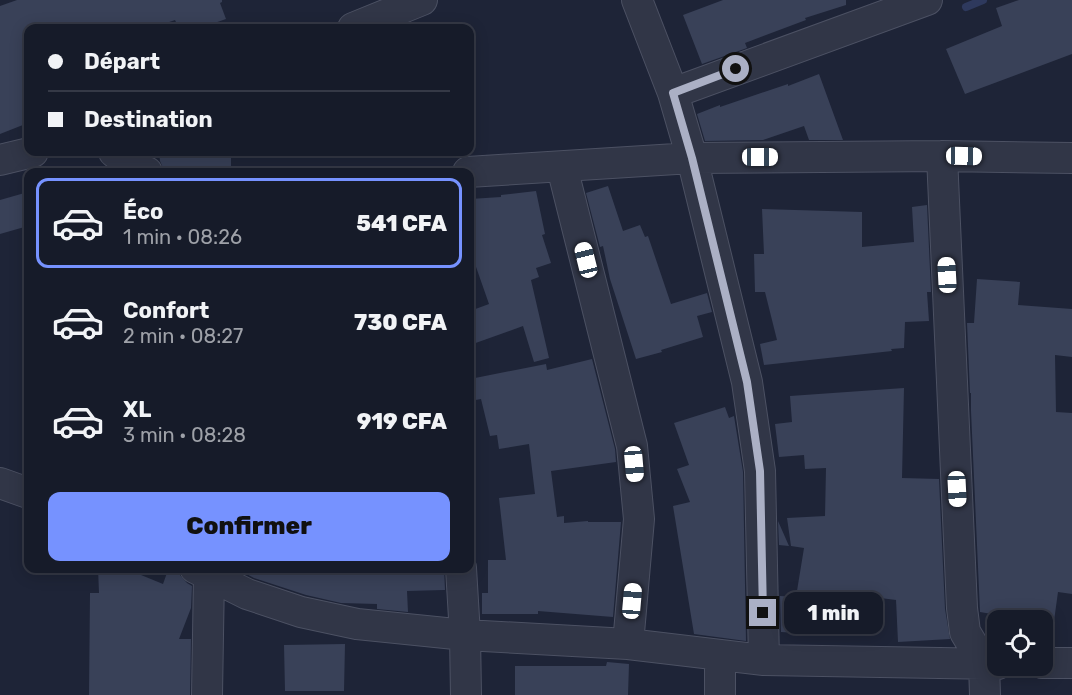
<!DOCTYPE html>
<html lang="fr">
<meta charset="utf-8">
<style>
body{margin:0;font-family:Rubik,sans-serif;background:#232835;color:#f1f3f6;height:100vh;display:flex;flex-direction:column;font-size:22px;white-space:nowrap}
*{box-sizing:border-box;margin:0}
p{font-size:20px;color:#9ea1a8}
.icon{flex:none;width:33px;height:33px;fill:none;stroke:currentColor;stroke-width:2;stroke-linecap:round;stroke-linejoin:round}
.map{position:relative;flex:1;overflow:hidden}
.details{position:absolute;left:24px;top:168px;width:450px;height:405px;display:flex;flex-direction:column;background:#161b29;border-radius:12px;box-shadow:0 3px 15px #0003,0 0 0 2px #353946}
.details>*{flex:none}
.guide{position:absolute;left:24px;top:24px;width:450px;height:132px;border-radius:12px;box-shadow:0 3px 15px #0003,0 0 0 2px #353946;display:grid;align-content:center;height:132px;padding:0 24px;background:#161b29}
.tools{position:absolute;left:987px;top:610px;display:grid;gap:12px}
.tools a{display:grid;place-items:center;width:66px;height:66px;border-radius:12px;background:#161b29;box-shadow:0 3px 15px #0003,0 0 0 2px #353946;font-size:30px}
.end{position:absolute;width:27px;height:27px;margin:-14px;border:8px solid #abb0c5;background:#111;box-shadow:0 0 0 3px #111}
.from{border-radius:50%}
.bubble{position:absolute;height:42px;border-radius:12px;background:#161b29;box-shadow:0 3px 15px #0003,0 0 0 2px #353946;font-size:20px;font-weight:800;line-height:42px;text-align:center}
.car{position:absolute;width:18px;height:36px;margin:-18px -9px;border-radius:8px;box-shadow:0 0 4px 2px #0007;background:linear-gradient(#fff 24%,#345 0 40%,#fff 0 76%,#345 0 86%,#fff 0)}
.guide b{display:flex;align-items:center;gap:21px;height:57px;font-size:22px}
.guide b+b{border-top:2px solid #353946}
.guide i{width:15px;height:15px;background:#f1f3f6}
ul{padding:10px 0 0;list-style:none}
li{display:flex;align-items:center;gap:18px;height:90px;margin:0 12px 9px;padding:0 12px;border:3px solid transparent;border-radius:12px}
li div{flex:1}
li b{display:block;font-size:22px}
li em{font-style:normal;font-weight:800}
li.on{border-color:#7692ff}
li>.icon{width:54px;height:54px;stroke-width:1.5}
.action{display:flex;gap:12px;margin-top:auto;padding:12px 24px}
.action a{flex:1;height:69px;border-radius:12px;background:#7692ff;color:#111;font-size:24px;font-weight:800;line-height:69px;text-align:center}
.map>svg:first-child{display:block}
</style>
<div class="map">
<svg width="1072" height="695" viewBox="0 0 1072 695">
<rect width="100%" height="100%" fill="#1e2437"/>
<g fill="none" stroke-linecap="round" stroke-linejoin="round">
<path stroke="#2e395d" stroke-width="8" d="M966,7l17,-7"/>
</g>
<path fill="#394158" d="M17,0h205v2l-2,1 6,16 -26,9h-21l-4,-8 -23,8h-124v95l-28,11v-128z
M723,0h123v5l-41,13 1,2 -61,23 2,5 -45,16 -19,-49z
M1019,0h53v54l-107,40 -19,-45 56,-23 -6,-18z
M819,74l24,66h-34l-5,-14 -41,14 -58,1 -8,-27 23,-9v2l68,-23v2z
M159,152h72v20h-58l-9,-2 -4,-9z
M608,186l15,45 17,-6 5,12 3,-1 23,68 36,-11 5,19 -15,4 6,21 -42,13 1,2 -26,7 -26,-80 -7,-33 -3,1 -14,-54z
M536,191l9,43 -3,1 9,28 -15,5 3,9 -8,3 18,78 -15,4 -11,-36 -53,19v-34l19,-7 -14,-40 -5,1v-66l31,-2v-2z
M28,192v34l-28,8v-34z
M927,205l4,87h-4l2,29 -24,1 -1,26 -13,1 1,2 -128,14 -4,-21 17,-4 -12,-48h-10l-1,-38h10l-2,-45 100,3v35l52,-5 -2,-35z
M977,279l43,3 -2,23 54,4v48l-17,-2 1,57 16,1v181l-14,-2 -4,29h-21l-53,-9 -9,-201v-18h-1l-3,-70h7z
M592,359l23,90 1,13 -65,9 6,46 7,-1v7l24,-2v1h33l-8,95 -75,-6v3h-56v-21h6v-33h18l-7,-62 36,-4 -6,-50 -30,5 -2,-14 -7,1 -9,-37 -11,2v-22l76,-15 1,6z
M904,388l-2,90 37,1 6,130 5,30 -52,3 -2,-42 -78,-10 -3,44 -34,-2 -1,-36 16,1 8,-49 -13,-2 -4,-28 38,-2 1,-48 -21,1 -1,-14 -25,2 -4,-33 17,-2 -2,-26z
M725,407l4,11 5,-2 9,56 3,169 -52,-7 -21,-128 17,-4 -13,-33 12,-4 -15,-42z
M778,521l11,25 -10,-1z
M98,568h26l39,16 5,-14 12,5 7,8 5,3 -1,22 -12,31h12l-1,56h-101l1,-102h9z
M235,568h209l1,22 -38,1 1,21 -31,-3v-5l-36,-1 -35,-8 -52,-17z
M345,644l-1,47h-59l-1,-46z
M607,662l22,2 -1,31h-113v-29h91z"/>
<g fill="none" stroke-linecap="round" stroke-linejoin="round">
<g stroke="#4c5163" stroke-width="32">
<path id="minor" d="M637,0l36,93 19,65 55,224 13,89 4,189
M353,28l69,-28
M673,93l254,-93
M114,152c10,8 20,16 33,20
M942,156l20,452 3,24 19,32 1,31
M0,160l33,-8
M562,167l70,279 7,73 -11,125
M468,172l224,-14 250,-2 130,2
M0,483l28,10
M195,568l52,26 54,18 56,12 108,11 163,9 136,16 234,4
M461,568l4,67 1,60
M720,655v40
M1042,663h30
M207,695l2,-120"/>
</g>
<use href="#minor" stroke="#313647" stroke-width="30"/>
</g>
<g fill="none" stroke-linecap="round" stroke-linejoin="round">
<path stroke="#abb0c5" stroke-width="8" d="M736,69l-63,24 19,65 55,224 13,89 3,142"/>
</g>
</svg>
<div class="tools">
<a><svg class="icon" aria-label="locate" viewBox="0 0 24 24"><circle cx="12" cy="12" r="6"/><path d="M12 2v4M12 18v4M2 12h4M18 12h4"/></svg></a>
</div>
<i class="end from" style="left:736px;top:69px"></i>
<i class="end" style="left:763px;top:613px"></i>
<div class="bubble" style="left:784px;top:592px;width:99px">1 min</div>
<i class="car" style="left:964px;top:156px;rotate:91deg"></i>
<i class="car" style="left:760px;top:157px;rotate:90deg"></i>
<i class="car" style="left:586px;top:260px;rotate:346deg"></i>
<i class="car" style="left:947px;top:275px;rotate:357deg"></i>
<i class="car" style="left:634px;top:464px;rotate:175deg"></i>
<i class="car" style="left:957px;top:489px;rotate:177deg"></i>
<i class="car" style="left:632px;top:601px;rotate:5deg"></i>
<div class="guide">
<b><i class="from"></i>Départ</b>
<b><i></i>Destination</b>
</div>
<section class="details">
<ul>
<li class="on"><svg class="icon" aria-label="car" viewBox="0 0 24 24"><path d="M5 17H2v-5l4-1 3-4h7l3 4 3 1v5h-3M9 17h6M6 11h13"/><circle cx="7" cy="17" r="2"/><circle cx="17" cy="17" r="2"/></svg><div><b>Éco</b><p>1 min · 08:26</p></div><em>541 CFA</em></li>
<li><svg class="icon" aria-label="car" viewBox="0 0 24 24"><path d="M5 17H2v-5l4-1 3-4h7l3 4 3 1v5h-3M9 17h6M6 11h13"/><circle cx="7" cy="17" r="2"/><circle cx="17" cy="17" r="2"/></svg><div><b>Confort</b><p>2 min · 08:27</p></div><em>730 CFA</em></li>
<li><svg class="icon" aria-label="car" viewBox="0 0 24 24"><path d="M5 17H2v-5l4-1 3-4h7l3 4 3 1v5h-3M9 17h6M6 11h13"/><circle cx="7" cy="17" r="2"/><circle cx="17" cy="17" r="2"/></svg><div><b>XL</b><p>3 min · 08:28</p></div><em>919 CFA</em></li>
</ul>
<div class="action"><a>Confirmer</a></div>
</section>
</div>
